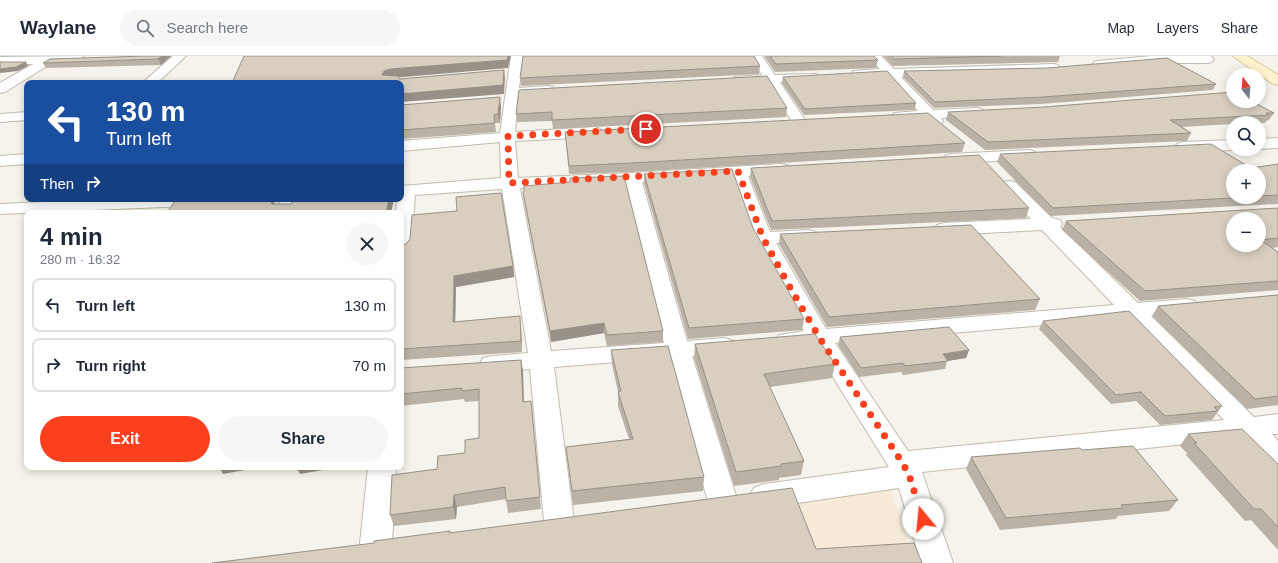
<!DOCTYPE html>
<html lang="en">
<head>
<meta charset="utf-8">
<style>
	body { margin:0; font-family:Helvetica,sans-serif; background:#f6f6f7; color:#1f2937; height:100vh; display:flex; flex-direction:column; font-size:15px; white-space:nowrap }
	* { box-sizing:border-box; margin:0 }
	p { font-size:13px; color:#747a83 }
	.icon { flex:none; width:22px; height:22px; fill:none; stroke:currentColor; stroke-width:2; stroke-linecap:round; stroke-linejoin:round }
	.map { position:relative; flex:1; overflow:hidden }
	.details { position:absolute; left:24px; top:154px; width:380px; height:260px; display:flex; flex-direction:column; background:#fff; border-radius:8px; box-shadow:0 2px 10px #0003 }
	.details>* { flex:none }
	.top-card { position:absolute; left:24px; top:24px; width:380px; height:122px; border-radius:8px; box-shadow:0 2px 10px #0003; background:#1a4fa0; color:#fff; overflow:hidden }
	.needle { width:26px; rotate:344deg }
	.fabs { position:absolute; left:1226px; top:12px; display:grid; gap:8px }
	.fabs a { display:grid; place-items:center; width:40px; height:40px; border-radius:50%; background:#fff; box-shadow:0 2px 10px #0003; font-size:20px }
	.pin { position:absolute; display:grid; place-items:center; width:34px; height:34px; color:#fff; margin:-17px; border:2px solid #fff; border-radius:50%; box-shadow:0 1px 4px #0007 }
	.me { position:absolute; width:44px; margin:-22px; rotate:343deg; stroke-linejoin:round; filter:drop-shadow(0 0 3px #0008) }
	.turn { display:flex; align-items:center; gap:14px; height:84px; padding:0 16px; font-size:18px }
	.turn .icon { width:52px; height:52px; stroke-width:2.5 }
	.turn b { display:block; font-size:28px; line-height:34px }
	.then { display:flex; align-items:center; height:38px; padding:0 16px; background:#0003; gap:8px; font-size:15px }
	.round { display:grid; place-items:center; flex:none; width:42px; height:42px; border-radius:21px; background:#f6f6f7 }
	.overview { display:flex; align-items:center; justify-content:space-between; height:68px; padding:0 16px }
	h1 { font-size:24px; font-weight:700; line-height:30px }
	.primary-button { display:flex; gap:8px; margin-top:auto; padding:8px 16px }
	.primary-button a { flex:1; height:46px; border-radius:24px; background:#fc3f1d; color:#fff; font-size:16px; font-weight:700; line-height:46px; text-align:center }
	.primary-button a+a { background:#f6f6f7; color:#1f2937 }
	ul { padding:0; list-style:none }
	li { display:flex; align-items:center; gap:12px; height:54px; margin:0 8px 6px; padding:0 8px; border:2px solid #e0e1e3; border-radius:8px }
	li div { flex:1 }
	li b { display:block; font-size:15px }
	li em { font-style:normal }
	header { display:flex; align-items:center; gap:24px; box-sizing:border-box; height:56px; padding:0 20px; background:#fff; border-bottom:1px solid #e0e1e3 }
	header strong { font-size:19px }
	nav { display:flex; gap:22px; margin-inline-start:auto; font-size:14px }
	.search { width:280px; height:36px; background:#f6f6f7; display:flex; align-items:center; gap:10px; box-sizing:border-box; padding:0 14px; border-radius:22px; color:#747a83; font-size:15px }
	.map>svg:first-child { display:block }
	.commercial { fill:#f7ead8 }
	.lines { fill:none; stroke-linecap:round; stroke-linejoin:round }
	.street-casing { stroke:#c2bbae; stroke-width:2 }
	.secondary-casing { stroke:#d6c79b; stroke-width:2 }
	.street { fill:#fff; fill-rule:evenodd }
	.secondary { fill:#fff3cd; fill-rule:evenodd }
	.wall { fill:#bab2a6; fill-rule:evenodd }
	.shaded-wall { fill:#979187 }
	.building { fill:#d8cfc1; stroke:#979187; fill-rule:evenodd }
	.route { stroke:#fc3f1d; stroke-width:7; stroke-dasharray:0 12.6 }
</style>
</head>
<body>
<header>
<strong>Waylane</strong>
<div class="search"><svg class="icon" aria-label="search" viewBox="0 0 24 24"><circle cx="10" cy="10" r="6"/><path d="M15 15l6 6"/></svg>Search here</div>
<nav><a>Map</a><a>Layers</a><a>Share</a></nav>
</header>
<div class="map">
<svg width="1278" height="507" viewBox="0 0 1278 507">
	<rect width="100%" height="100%" fill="#f6f3ec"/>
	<polygon class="commercial" points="890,430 915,507 336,507"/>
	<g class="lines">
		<g class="street-casing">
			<g id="street">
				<polygon points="82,0 85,3 83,6 52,7 5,36 0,37 0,27 33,8 0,9 0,1"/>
				<polygon points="173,0 186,0 157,27 142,27"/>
				<path d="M511 0H523L519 32 548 30 553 31 555 34 553 37 548 38 518 40 515 76 595 71 600 73 603 76 600 79 595 81 515 85 518 122 632 117 781 108 787 109 789 113 787 117 748 120 770 176 809 174 816 176 819 180 816 184 776 187 826 273 1114 249 1042 174 944 179 937 177 935 173 937 169 944 167 1031 163 1000 130 1003 126 1009 125 1015 126 1052 162 1060 164 1062 168 1060 171 1138 247 1187 243 1195 245 1198 250 1195 255 1151 260 1254 361 1278 358V378H1272L1278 385V413L1268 410 1241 382 922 416 953 507H921L899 432 764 452 754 448 749 440 754 432 764 428 889 411 813 289 787 292 779 289 775 284 779 279 804 275 753 182 732 121 642 126 687 285 725 282 733 285 737 290 733 295 725 298 692 300 738 446 733 455 723 458 713 455 708 446 668 302 554 311 574 465 570 474 559 478 548 474 544 465 530 313 492 316 483 314 480 308 483 302 492 300 528 297 502 133 415 139 411 193 408 197 401 199V157H396L397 143H401V130L501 122 500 86 401 95V85L500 77ZM625 127 664 287 551 295 520 132ZM1126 262 1224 364 908 395 835 287Z"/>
				<polygon points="750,0 762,0 775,19 817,18 818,21 817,24 812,25 780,26 805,64 803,67 798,68 793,67 767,27 734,27 732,24 734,21 762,19"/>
				<path d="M868 0H881L894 13 1054 8 1058 9 1060 12 1058 15 1054 16 901 21 933 54 977 52 982 53 984 56 982 59 977 60 941 62 943 65 941 68C934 70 931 68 926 63L899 64 894 63 892 60 894 57 918 55 887 21H853L852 18 853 15 880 13Z"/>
				<polygon points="1152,0 1211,0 1214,3 1212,6 1208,7 1159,7 1098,13 1094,12 1092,9 1094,6 1098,5"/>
				<polygon points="27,56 27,64 0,66 0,58"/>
				<polygon points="1278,82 1278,92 1259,93 1259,83"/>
				<polygon points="1233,84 1233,93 1236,93 1233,94 1183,96 1177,94 1175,91 1177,88 1183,86"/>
				<polygon points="1029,94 1035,96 1037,99 1035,102 951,108 945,106 943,103 945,100 951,98"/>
				<polygon points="27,98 27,108 0,110 0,100"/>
				<polygon points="107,143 241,143 238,147 232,148 0,158 0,148"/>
				<polygon points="281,143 299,143 294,157 276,157"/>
				<polygon points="368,411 396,411 392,487 387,497 376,501 365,497 360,487"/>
			</g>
		</g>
		<g class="secondary-casing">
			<polygon id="secondary" points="1233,0 1247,0 1278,19 1278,29 1273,28"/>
		</g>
		<use href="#street" class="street"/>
		<use href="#secondary" class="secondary"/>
	</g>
	<g class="wall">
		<polygon points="171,0 161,9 46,12 43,7"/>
		<polygon points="764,0 874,0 878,4 876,12 775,16"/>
		<polygon points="883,0 1060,0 1058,6 893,10"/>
		<polygon points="760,10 759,18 521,30 520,22"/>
		<polygon points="904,15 1216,28 1213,34 1041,48 934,52 903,21"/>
		<polygon points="783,21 916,47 915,54 804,59 782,27"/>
		<polygon points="519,34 787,52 786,61 553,73 552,65 517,66 516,58"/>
		<polygon points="401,49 501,50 500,67 495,67 496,76 401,83"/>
		<polygon points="948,56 1274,57 1269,64 1266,65 1265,67 1233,67 1233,68 1182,71 1191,77 1187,85 985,94 946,64"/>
		<polygon points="565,76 965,87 962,96 632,116 569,118"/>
		<path d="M1000 98 1251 112 1278 108V148L1050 160 997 106ZM1259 115V141H1233Z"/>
		<polygon points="751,112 1029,152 1026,162 771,174 750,121"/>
		<polygon points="644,118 804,263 802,274 688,283 644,127"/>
		<polygon points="523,136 663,275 663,286 607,290 604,277 551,286 524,145"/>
		<polygon points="1278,152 1278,191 1271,192 1278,196 1278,234 1140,245 1062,174 1066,165"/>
		<polygon points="780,178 1040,243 1035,254 827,271 779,188"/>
		<polygon points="401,189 513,210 514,221 456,231 455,266 521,271 522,296 401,304"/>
		<polygon points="1278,239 1278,349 1247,353 1152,260 1158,250"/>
		<polygon points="1043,265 1222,350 1212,364 1160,369 1136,345 1111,348 1039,273"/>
		<polygon points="840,281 969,294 966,302 947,305 945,313 903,319 901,316 859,321 838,289"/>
		<polygon points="695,288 835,308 832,322 770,331 804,405 801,419 779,422 779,424 734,430 694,302"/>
		<polygon points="611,294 704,421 703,435 573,449 566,391 629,383 618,350 618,336 612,308"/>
		<polygon points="521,304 523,315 524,345 531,345 541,453 508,457 506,443 457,451 456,463 394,470 390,459 437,413 465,397 479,382 479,345 465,346 464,343 401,350 401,312"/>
		<polygon points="1188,378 1278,408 1278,494 1251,464 1245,465 1186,399 1187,397 1180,390"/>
		<polygon points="1082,394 1178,444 1169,455 1118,460 1116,463 1000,474 966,413 971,401"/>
	</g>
	<g class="shaded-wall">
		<polygon points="162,0 171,0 161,9 158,3"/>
		<polygon points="508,0 511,0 508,12 392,22 382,19 384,15 390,13"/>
		<polygon points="26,6 28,10 18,15 0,17 0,13"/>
		<polygon points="504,14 505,22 504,38 401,46 401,38"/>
		<polygon points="500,41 501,50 500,67 498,58"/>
		<polygon points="272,143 273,143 276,152 275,156 271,146"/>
		<polygon points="389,143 394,143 391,157 386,157"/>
		<polygon points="513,210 514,221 456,231 455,277 453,266 454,220"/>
		<polygon points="520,260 521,271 522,296 521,285"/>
		<polygon points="604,267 604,277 551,286 550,275"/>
		<polygon points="969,294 966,302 947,305 948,305 943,298"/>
		<polygon points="521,304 523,315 524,357 523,346"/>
		<polygon points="219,411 262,411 223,418"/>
		<polygon points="296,411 341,411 300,418"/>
		<polygon points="454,439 457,451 456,463 453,451"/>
	</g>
	<g class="building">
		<polygon points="146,0 162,0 158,3 43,7 50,3"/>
		<polygon points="244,0 508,0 507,4 390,13 384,15 382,19 398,20 399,23 504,14 503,29 401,38 401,27 232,27"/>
		<polygon points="523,0 754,0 760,10 520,22"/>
		<polygon points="770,0 874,0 878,4 776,8"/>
		<polygon points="892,0 1001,0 894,3"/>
		<polygon points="1167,2 1216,28 1043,41 935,46 904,15 1047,12"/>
		<polygon points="0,6 26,6 16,11 0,13"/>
		<polygon points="887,15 916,47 805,53 783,21"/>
		<polygon points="767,20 787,52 552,64 552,56 516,58 519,34"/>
		<polygon points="1233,36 1233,45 1251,45 1274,57 1266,57 1269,59 1170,64 1191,77 988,86 948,56 1044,51"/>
		<polygon points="500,41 498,58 494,59 495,67 401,74 401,49"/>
		<polygon points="928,57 965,87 632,107 569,110 565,76"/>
		<polygon points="1211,88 1251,112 1278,108 1278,139 1259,140 1259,115 1233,115 1233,141 1249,141 1053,152 1000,98"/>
		<polygon points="979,99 1029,152 772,165 751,112"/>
		<polygon points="732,113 753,172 804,263 689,272 644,118"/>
		<polygon points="624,120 663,275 607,279 604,267 550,275 523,136 524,135 524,130 570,126 570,122"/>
		<polygon points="501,137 513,210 454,220 453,266 520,260 521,285 401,293 401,189 406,188 410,183 412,159 457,155 456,141"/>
		<polygon points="176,143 272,143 271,146 272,148 291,148 293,143 389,143 386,157 167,157"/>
		<path d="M1278 152V182L1260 184 1278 196V225L1145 235 1066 165ZM1233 163H1259V189H1233Z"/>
		<polygon points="971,169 1040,243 829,261 780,178"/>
		<polygon points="1278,239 1278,340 1255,343 1158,250"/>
		<polygon points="1129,255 1222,350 1214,351 1218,355 1165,360 1141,336 1116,339 1043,265"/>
		<polygon points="949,271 969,294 943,298 948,305 905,310 903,307 861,312 840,281"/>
		<polygon points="815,278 835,308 764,318 804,405 781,408 781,410 736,416 695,288"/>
		<polygon points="668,290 704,421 572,435 566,391 633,383 618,336 621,335 611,294"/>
		<polygon points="521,304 523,346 531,345 540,441 506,445 505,431 454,439 453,451 390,459 392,419 437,413 438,400 465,397 465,384 479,382 479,333 462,335 462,332 401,338 401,312"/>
		<polygon points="1242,373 1278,408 1278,471 1261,453 1254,453 1194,387 1197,387 1188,378"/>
		<polygon points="1133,390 1178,444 1121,449 1123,452 1006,462 971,401 1080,392 1082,394"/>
		<polygon points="792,432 816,493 914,487 922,507 212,507 374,487 374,485 450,475 449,477"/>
	</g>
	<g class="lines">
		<polyline class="route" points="646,73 508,80 509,127 738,115 763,182 792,235 819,281 902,406 909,419 923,463"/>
	</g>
</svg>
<div class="fabs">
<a><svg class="needle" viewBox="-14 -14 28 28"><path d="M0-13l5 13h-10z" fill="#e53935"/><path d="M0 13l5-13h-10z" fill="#747a83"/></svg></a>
<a><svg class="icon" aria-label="search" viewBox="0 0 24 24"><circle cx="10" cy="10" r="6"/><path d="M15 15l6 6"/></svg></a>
<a>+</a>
<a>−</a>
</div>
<div class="pin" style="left:646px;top:73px;background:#d93025"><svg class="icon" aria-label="arrive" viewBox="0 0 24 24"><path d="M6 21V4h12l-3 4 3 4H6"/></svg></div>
<svg class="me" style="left:923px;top:463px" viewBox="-20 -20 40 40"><circle r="19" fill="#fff"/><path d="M0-13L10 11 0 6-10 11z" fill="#fc3f1d"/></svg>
<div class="top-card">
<div class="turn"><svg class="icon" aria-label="left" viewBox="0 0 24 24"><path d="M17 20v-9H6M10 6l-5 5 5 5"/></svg><div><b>130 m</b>Turn left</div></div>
<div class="then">Then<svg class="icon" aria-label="right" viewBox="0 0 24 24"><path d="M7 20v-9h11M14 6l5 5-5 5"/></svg></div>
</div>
<section class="details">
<div class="overview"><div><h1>4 min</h1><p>280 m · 16:32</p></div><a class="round"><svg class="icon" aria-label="close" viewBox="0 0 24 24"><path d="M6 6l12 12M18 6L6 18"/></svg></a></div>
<ul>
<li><svg class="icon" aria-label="left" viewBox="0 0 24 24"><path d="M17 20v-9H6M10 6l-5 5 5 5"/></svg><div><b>Turn left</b></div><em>130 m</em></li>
<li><svg class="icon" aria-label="right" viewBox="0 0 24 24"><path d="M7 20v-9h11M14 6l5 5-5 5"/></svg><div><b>Turn right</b></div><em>70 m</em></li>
</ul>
<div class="primary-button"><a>Exit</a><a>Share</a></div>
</section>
</div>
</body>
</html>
